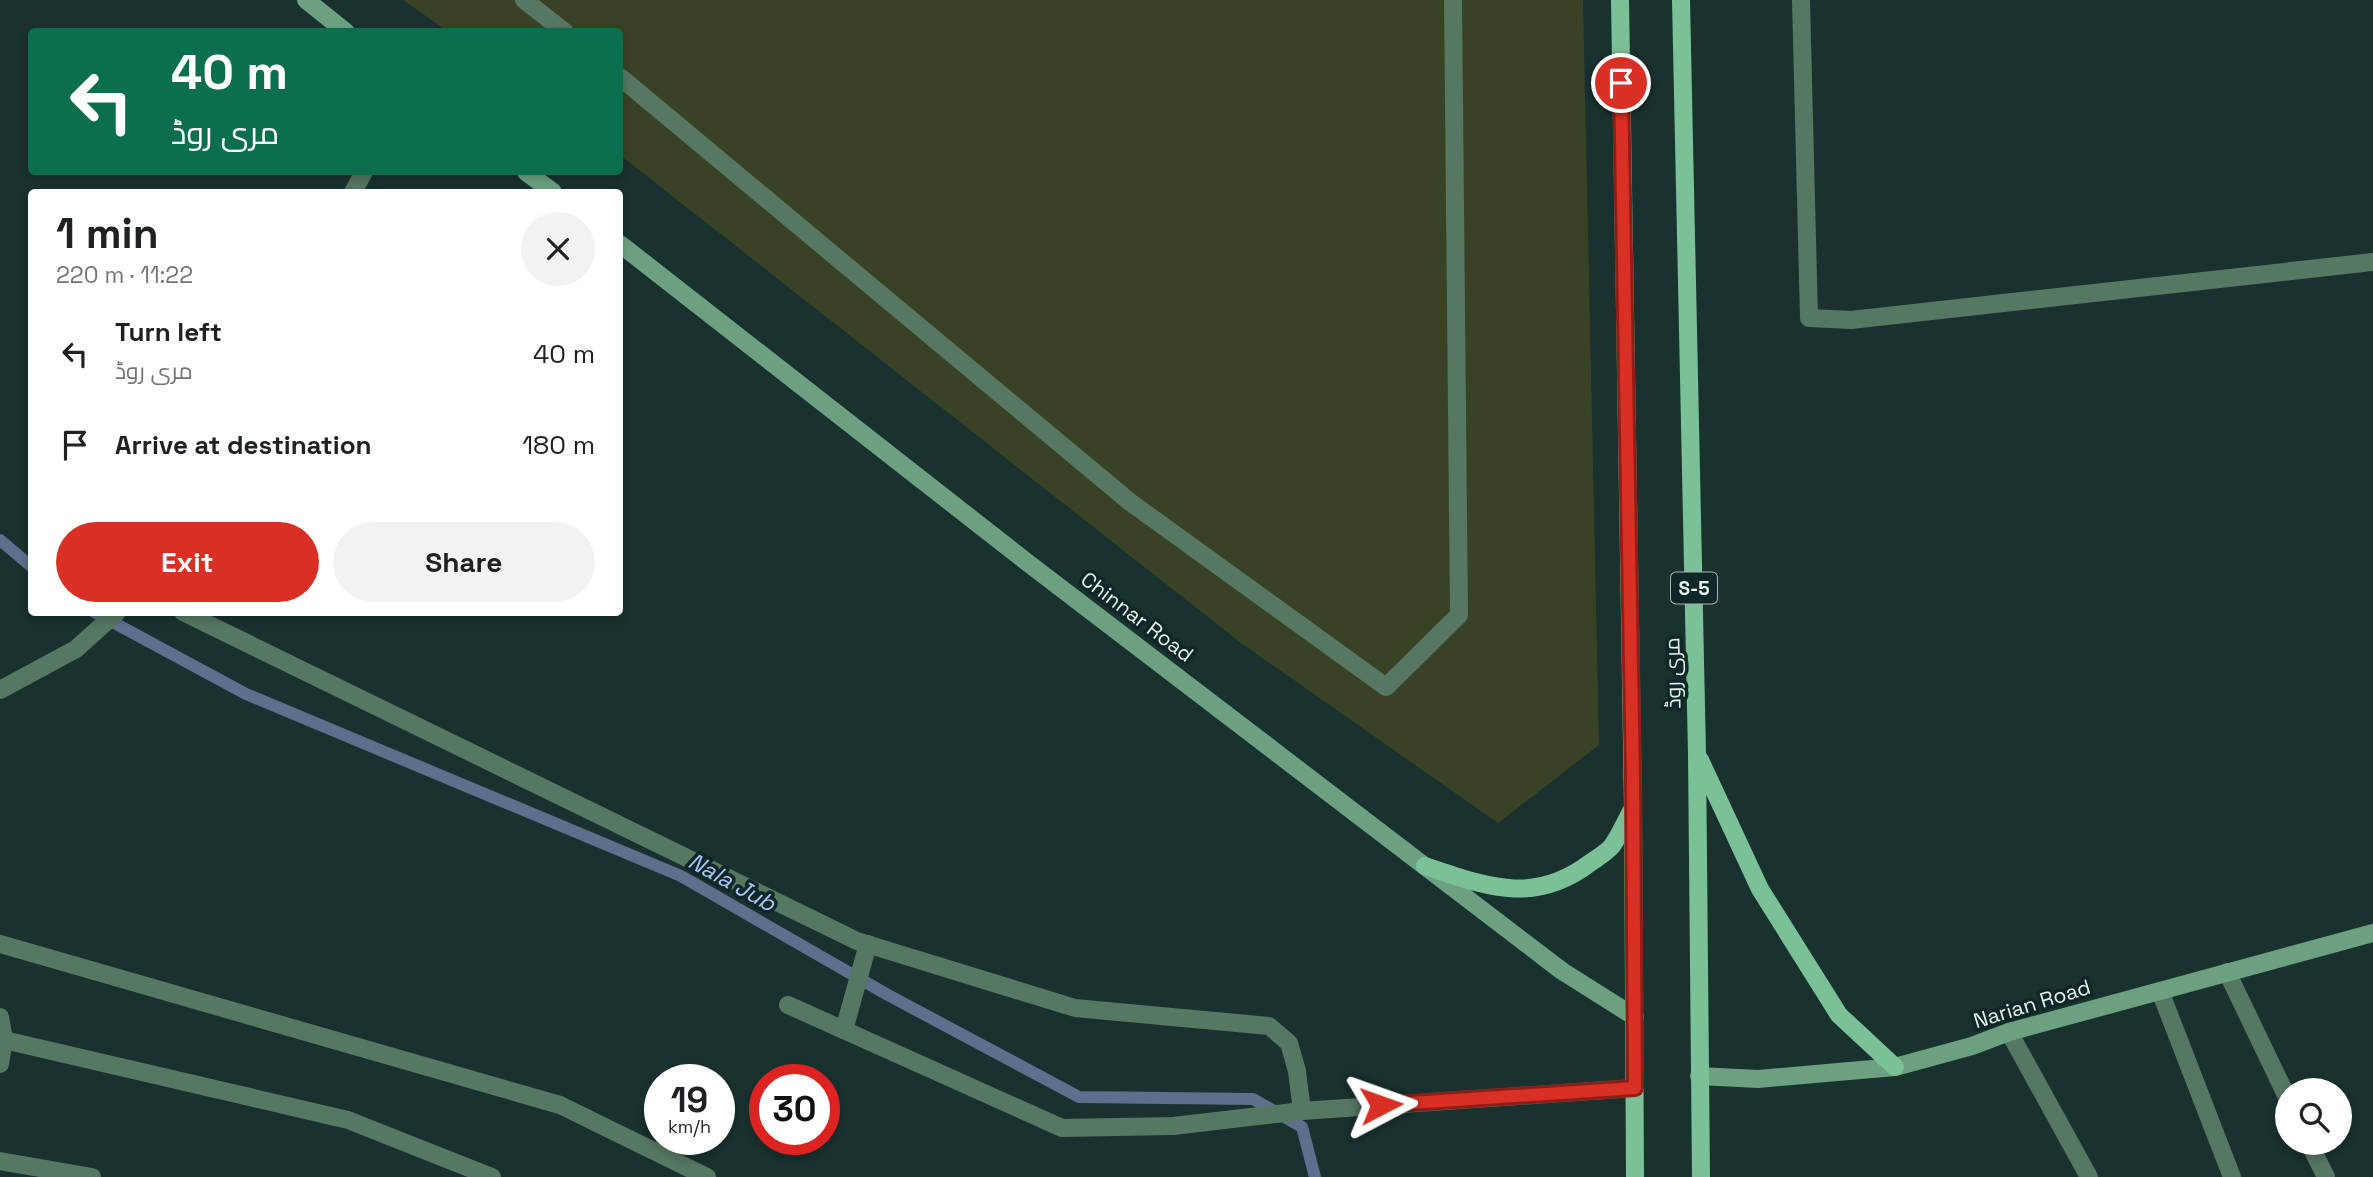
<!DOCTYPE html>
<html lang="en">
<head>
<meta charset="utf-8">
<style>
	body { margin:0; font-family:"Space Grotesk",Cairo,sans-serif; background:#f2f2f2; color:#202124; height:100vh; display:flex; flex-direction:column; font-size:26px; white-space:nowrap }
	* { box-sizing:border-box; margin:0 }
	p { font-size:23px; color:#757577 }
	.icon { flex:none; width:38px; height:38px; fill:none; stroke:currentColor; stroke-width:2; stroke-linecap:round; stroke-linejoin:round }
	.map { position:relative; flex:1; overflow:hidden }
	.panel { position:absolute; left:28px; top:189px; width:595px; height:427px; display:flex; flex-direction:column; background:#fff; border-radius:7px; box-shadow:0 4px 10px #0003 }
	.panel>* { flex:none }
	.top-card { position:absolute; left:28px; top:28px; width:595px; height:147px; border-radius:7px; box-shadow:0 4px 10px #0003; background:#0b6e4f; color:#fff; overflow:hidden }
	.controls { position:absolute; left:2275px; top:1078px; display:grid; gap:14px }
	.controls a { display:grid; place-items:center; width:77px; height:77px; border-radius:50%; background:#fff; box-shadow:0 4px 10px #0003; font-size:35px }
	.speed { position:absolute; left:644px; top:1064px; display:flex; gap:14px; font-size:35px; font-weight:700; text-align:center }
	.speed>* { display:grid; place-content:center; width:91px; height:91px; border-radius:50%; background:#fff; box-shadow:0 4px 10px #0003; line-height:1 }
	.speed small { font-size:18px; font-weight:400 }
	.speed .limit { border:10px solid #d22; background:#fff; color:#111 }
	.pin { position:absolute; display:grid; place-items:center; width:60px; height:60px; color:#fff; margin:-30px; border:4px solid #fff; border-radius:50%; box-shadow:0 2px 7px #0007 }
	.me { position:absolute; width:77px; margin:-38px; rotate:86deg; stroke-linejoin:round; filter:drop-shadow(0 0 5px #0008) }
	.turn { display:flex; align-items:center; gap:24px; height:147px; padding:0 28px; font-size:32px }
	.turn .icon { width:91px; height:91px; stroke-width:2.5 }
	.turn b { display:block; font-size:49px; line-height:60px }
	.round { display:grid; place-items:center; flex:none; width:74px; height:74px; border-radius:37px; background:#f2f2f2 }
	.summary { display:flex; align-items:center; justify-content:space-between; height:119px; padding:0 28px }
	h1 { font-size:42px; font-weight:700; line-height:52px }
	.cta { display:flex; gap:14px; margin-top:auto; padding:14px 28px }
	.cta a { flex:1; height:80px; border-radius:42px; background:#d93025; color:#fff; font-size:28px; font-weight:700; line-height:80px; text-align:center }
	.cta a+a { background:#f2f2f2; color:#202124 }
	ul { padding:0; list-style:none }
	li { display:flex; align-items:center; gap:21px; height:91px; padding:0 28px }
	li div { flex:1 }
	li b { display:block; font-size:26px }
	li em { font-style:normal }
	.map>svg:first-child { display:block }
	.green { fill:#394225 }
	.lines { fill:none; stroke-linecap:round; stroke-linejoin:round }
	.stream { stroke:#5c6f8c; stroke-width:12 }
	.service { stroke:#567762; stroke-width:18 }
	.minor { stroke:#567762; stroke-width:18 }
	.secondary { stroke:#6ba180; stroke-width:18 }
	.primary { stroke:#7bc197; stroke-width:18 }
	.route-casing { stroke:#8d1f18; stroke-width:18 }
	.route { stroke:#d93025; stroke-width:12 }
	.labels { text-anchor:middle; stroke-width:7; stroke-linejoin:round; paint-order:stroke }
	.shield { fill:#0f2726; stroke:#a5b6b5; stroke-width:2 }
	.shield-label { font-size:19px; font-weight:bold; fill:#e5f3f2 }
	.street-label { font-size:21px; fill:#e5f3f2; stroke:#0f2726 }
	.water-label { font-size:23px; font-style:italic; fill:#a6c7fa; stroke:#0f2726 }
</style>
</head>
<body>
<div class="map">
<svg width="2373" height="1177" viewBox="0 0 2373 1177">
	<rect width="100%" height="100%" fill="#19312f"/>
	<polygon class="green" points="403,0 1583,0 1599,745 1498,823 1241,643 620,155 620,32 447,31"/>
	<g class="lines">
		<g class="stream">
			<polyline points="0,540 32,567"/>
			<polyline points="94,612 246,694 681,876 888,995 1079,1097 1253,1099 1302,1127 1315,1177"/>
		</g>
		<g class="service">
			<polyline points="524,0 565,32"/>
			<polyline points="1801,0 1809,318 1851,320 2373,262"/>
			<polyline points="620,77 1130,502 1386,687 1459,615 1453,0"/>
		</g>
		<g class="minor">
			<polyline points="353,192 364,172"/>
			<polyline points="183,612 857,941 1075,1008 1269,1026 1289,1043 1297,1071 1302,1111"/>
			<polyline points="0,690 76,649 117,612"/>
			<polyline points="0,944 560,1105 707,1177"/>
			<polyline points="2227,972 2287,1097"/>
			<polyline points="2160,991 2232,1177"/>
			<polyline points="788,1005 1062,1128 1173,1126 1302,1111 1635,1088"/>
			<polyline points="0,1017 4,1039 0,1064"/>
			<polyline points="844,1030 868,944"/>
			<polyline points="2009,1032 2089,1177"/>
			<polyline points="0,1039 348,1120 492,1177"/>
			<polyline points="2309,1143 2326,1177"/>
			<polyline points="0,1161 92,1177"/>
		</g>
		<g class="secondary">
			<polyline points="306,0 346,32"/>
			<polyline points="526,172 553,192"/>
			<polyline points="620,244 1028,563 1562,971 1635,1017"/>
			<polyline points="1699,1076 1758,1079 1895,1067 1972,1046 2009,1032 2373,933"/>
		</g>
		<g class="primary">
			<polyline points="1620,0 1633,807 1635,1177"/>
			<polyline points="1681,0 1697,754 1701,1177"/>
			<polyline points="1700,760 1760,889 1839,1015 1895,1067"/>
			<path d="M1425 866C1486 886 1533 906 1590 863 1597 858 1606 853 1612 846 1620 835 1626 820 1633 808"/>
		</g>
	</g>
	<g class="lines">
		<g class="route-casing">
			<polyline id="route" points="1381,1105 1635,1088 1633,779 1621,83"/>
		</g>
		<use href="#route" class="route"/>
	</g>
	<g class="labels">
		<rect class="shield" x="1671" y="572.5" width="46" height="31" rx="5"/>
		<g class="shield-label">
			<text x="1694" y="595">S-5</text>
		</g>
		<g class="street-label">
			<text transform="translate(1137 617) rotate(37)" y="7">Chinnar Road</text>
			<text transform="translate(1673 673) rotate(-91)" y="7">مری روڈ</text>
			<text transform="translate(2032 1004) rotate(-17)" y="7">Narian Road</text>
		</g>
		<g class="water-label">
			<text transform="translate(732 882) rotate(29)" y="8">Nala Jub</text>
		</g>
	</g>
</svg>
<div class="controls">
<a><svg class="icon" aria-label="search" viewBox="0 0 24 24"><circle cx="10" cy="10" r="6"/><path d="M15 15l6 6"/></svg></a>
</div>
<div class="speed"><div>19<small>km/h</small></div><div class="limit">30</div></div>
<div class="pin" style="left:1621px;top:83px;background:#d93025"><svg class="icon" aria-label="arrive" viewBox="0 0 24 24"><path d="M6 21V4h12l-3 4 3 4H6"/></svg></div>
<svg class="me" style="left:1381px;top:1105px" viewBox="-20 -20 40 40"><path d="M0-17L14 15 0 8-14 15z" fill="#d93025" stroke="#fff" stroke-width="4"/></svg>
<div class="top-card">
<div class="turn"><svg class="icon" aria-label="left" viewBox="0 0 24 24"><path d="M17 20v-9H6M10 6l-5 5 5 5"/></svg><div><b>40 m</b>مری روڈ</div></div>
</div>
<section class="panel">
<div class="summary"><div><h1>1 min</h1><p>220 m · 11:22</p></div><a class="round"><svg class="icon" aria-label="close" viewBox="0 0 24 24"><path d="M6 6l12 12M18 6L6 18"/></svg></a></div>
<ul>
<li><svg class="icon" aria-label="left" viewBox="0 0 24 24"><path d="M17 20v-9H6M10 6l-5 5 5 5"/></svg><div><b>Turn left</b><p>مری روڈ</p></div><em>40 m</em></li>
<li><svg class="icon" aria-label="arrive" viewBox="0 0 24 24"><path d="M6 21V4h12l-3 4 3 4H6"/></svg><div><b>Arrive at destination</b></div><em>180 m</em></li>
</ul>
<div class="cta"><a>Exit</a><a>Share</a></div>
</section>
</div>
</body>
</html>
